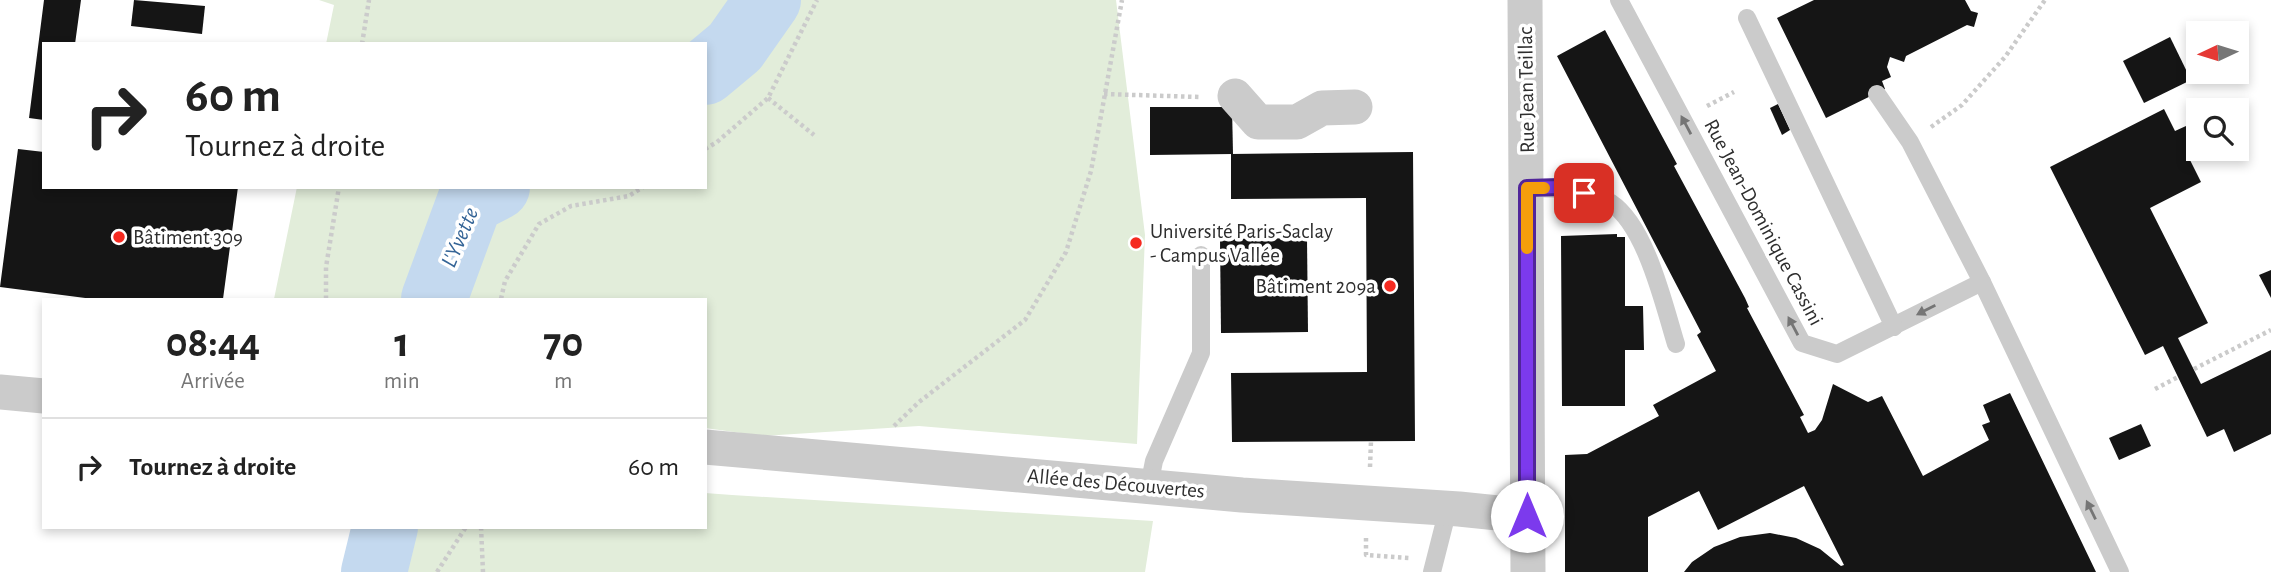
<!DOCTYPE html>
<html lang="fr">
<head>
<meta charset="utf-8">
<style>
	body { margin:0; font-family:"Alegreya Sans",sans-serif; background:#f2f2f2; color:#222; height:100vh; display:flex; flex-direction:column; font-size:26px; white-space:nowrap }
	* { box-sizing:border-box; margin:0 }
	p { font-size:23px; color:#767676 }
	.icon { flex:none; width:38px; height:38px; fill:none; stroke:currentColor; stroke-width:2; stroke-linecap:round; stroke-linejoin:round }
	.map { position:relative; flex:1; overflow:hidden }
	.details { position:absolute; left:42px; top:298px; width:665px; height:231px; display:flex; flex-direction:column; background:#fff; border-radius:0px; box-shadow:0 4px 10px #0003 }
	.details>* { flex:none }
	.guide { position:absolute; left:42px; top:42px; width:665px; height:147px; border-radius:0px; box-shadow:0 4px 10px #0003; background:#fff; color:#222; overflow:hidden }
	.needle { width:46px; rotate:266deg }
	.buttons { position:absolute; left:2186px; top:21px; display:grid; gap:14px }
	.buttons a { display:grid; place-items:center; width:63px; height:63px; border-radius:0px; background:#fff; box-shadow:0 4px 10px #0003; font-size:35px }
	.pin { position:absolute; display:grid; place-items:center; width:60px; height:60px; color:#fff; margin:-30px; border-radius:14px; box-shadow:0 4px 10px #0006 }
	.me { position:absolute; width:77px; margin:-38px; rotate:0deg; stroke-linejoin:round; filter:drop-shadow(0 0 5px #0008) }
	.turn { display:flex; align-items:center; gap:24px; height:147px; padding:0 28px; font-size:32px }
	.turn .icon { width:91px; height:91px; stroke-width:2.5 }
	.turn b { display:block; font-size:49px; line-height:60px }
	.eta { display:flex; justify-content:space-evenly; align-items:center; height:119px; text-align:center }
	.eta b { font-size:42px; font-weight:700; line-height:49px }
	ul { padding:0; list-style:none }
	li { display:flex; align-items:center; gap:21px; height:98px; padding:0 28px; border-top:2px solid #e0e0e0 }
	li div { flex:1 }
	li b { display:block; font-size:26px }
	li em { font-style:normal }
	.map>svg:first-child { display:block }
	.green { fill:#e2edda }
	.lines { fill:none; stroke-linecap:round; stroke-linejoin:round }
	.river { stroke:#c4d9ef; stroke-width:66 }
	.building { fill:#151515 }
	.path { stroke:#cbcbcb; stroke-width:4.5; stroke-dasharray:3.5 3.5; stroke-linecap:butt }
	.lane { stroke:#cbcbcb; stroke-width:18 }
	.street { stroke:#cbcbcb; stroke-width:35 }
	.oneway { fill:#757575 }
	.route-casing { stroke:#51269a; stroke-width:18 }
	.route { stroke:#7c3aed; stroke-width:12 }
	.slow { stroke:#f59e0b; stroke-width:12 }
	.poi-dot { fill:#f52a20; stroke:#fff; stroke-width:2.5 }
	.labels { text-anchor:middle; stroke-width:7; stroke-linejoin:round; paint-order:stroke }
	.street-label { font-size:21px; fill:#2e2e2e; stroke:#fff }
	.poi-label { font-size:21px; fill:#2e2e2e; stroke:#fff; text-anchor:start }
	.water-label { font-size:23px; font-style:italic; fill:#356597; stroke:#fff }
</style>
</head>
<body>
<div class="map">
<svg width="2271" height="572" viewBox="0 0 2271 572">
	<rect width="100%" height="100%" fill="#fff"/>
	<g class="green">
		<polygon points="319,0 1116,0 1145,235 1137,444 919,426 763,436 705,428 705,299 274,299 297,187 705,187 705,44 326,44 334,5"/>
		<polygon points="705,493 732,495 1153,521 1145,572 349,572 356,527 705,527"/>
	</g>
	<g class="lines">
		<g class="river">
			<polyline points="705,72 735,47 768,0"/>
			<polyline points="434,299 470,201 497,187"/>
			<polyline points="374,572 385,527"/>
		</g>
	</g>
	<g class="building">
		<polygon points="44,0 81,0 75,44 44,44 44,120 29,118"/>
		<polygon points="134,0 205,6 202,34 131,26"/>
		<polygon points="1814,0 1965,0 1971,11 1978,13 1974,27 1967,25 1906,56 1904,62 1890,57 1887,67 1891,77 1882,81 1885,89 1826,118 1777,18"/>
		<polygon points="1605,30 1677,164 1674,166 1745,298 1749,307 1747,308 1804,415 1800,417 1808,433 1815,430 1822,420 1833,384 1868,402 1882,396 1923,476 1989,440 1982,425 1990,422 1983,405 2010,393 2096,572 1684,572 1692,562 1714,547 1740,537 1770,533 1796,538 1820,549 1841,566 1844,565 1804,486 1718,530 1699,491 1648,517 1648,572 1565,572 1565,455 1587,454 1659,416 1653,405 1716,371 1697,335 1701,332 1557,56"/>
		<polygon points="2170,37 2191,80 2144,103 2123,61"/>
		<polygon points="1778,104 1790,130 1782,135 1770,108"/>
		<polygon points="1150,107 1232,107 1233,154 1150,155"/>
		<polygon points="2164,109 2175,131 2186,126 2196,146 2186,152 2201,182 2150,208 2208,323 2178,338 2201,384 2271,350 2271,434 2234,452 2224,429 2207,437 2163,346 2145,355 2050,167"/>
		<polygon points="18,149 44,152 44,187 238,187 223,299 93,299 0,287"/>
		<polygon points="1413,152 1415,441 1232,442 1231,373 1367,372 1366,198 1231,199 1231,154"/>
		<polygon points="1617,234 1617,237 1625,237 1625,306 1643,306 1644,350 1625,350 1625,406 1562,406 1561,236"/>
		<polygon points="1307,238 1308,332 1221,333 1220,239"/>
		<polygon points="2271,270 2271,298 2259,275"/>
		<polygon points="2141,424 2151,446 2119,460 2109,438"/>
	</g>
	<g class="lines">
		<g class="path">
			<polyline points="362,44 369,0"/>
			<polyline points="1104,94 1199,97"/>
			<polyline points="768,98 814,135"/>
			<polyline points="1707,106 1734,92"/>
			<polyline points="1931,127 1962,105 2005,57 2045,0"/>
			<polyline points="705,149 717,142 768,98 817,0"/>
			<polyline points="326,299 326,267 339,187"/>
			<polyline points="501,299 505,281 539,224 571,206 629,196 643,187"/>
			<polyline points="2194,369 2271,330"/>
			<polyline points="2155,389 2178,377"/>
			<polyline points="894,426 919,402 1025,320 1066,252 1091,171 1122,0"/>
			<polyline points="1370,467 1371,441"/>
			<polyline points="481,527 483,572"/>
			<polyline points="1366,538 1366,555 1410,558"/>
			<polyline points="437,572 466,527"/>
		</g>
		<g class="lane">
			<polyline points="1619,0 1802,343 1837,354 1982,282"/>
			<polyline points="1747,18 1894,327"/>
			<polyline points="1877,94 1910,142 1982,282 2120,572"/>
			<path d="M1527 188C1555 188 1587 188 1611 203 1646 226 1664 305 1676 344"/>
			<polyline points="1149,486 1154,461 1201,353 1201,255"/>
			<polyline points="1432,572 1448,509"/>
		</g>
		<g class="street">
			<polyline points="1525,0 1528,572"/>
			<polyline points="1235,96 1258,122 1297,122 1322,108 1355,107"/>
			<polyline points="0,392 44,396"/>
			<polyline points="705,447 1242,495 1459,509 1527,516"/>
		</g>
	</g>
	<defs><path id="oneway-solid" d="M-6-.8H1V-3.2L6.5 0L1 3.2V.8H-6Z" transform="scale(1.75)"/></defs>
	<g class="oneway">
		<use href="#oneway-solid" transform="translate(1686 125) rotate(-118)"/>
		<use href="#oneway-solid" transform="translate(1926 310) rotate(153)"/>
		<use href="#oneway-solid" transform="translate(1793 326) rotate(-118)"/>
		<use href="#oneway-solid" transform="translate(2091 510) rotate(-116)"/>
	</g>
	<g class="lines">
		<g class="route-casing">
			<polyline id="route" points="1527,516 1527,188 1560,187 1584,193"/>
		</g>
		<use href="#route" class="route"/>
		<polyline class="slow" points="1527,248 1527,188 1544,188"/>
	</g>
	<g class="poi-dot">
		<circle cx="119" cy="237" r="7"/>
		<circle cx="1136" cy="243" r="7"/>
		<circle cx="1390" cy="286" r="7"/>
	</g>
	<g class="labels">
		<g class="street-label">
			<text transform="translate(1526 90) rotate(-91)" y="7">Rue Jean Teillac</text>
			<text transform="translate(1764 222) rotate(62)" y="7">Rue Jean-Dominique Cassini</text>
			<text transform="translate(1116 483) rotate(5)" y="7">Allée des Découvertes</text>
		</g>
		<g class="poi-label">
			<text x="1150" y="238">Université Paris-Saclay<tspan x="1150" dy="24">- Campus Vallée</tspan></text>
			<text x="133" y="244">Bâtiment 309</text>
			<text x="1376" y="293" text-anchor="end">Bâtiment 209a</text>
		</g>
		<g class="water-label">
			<text transform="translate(459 237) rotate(-67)" y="8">L'Yvette</text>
		</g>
	</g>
</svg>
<div class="buttons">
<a><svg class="needle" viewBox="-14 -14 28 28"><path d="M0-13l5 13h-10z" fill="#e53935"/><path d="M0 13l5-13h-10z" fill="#767676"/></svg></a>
<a><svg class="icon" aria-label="search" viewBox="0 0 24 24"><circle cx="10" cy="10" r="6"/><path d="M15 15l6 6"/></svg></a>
</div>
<div class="pin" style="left:1584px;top:193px;background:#d93025"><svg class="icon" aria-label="arrive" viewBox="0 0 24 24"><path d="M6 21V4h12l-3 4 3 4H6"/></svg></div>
<svg class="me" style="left:1527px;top:516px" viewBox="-20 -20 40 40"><circle r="19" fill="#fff"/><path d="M0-13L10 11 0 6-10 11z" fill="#7c3aed"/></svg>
<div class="guide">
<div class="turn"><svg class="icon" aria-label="right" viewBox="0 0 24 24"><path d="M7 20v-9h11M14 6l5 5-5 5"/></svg><div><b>60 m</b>Tournez à droite</div></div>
</div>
<section class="details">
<div class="eta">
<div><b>08:44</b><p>Arrivée</p></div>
<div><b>1</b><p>min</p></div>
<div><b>70</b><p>m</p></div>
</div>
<ul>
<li><svg class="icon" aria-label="right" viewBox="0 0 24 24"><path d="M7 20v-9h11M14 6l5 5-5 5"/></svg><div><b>Tournez à droite</b></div><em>60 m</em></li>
</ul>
</section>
</div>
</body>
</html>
